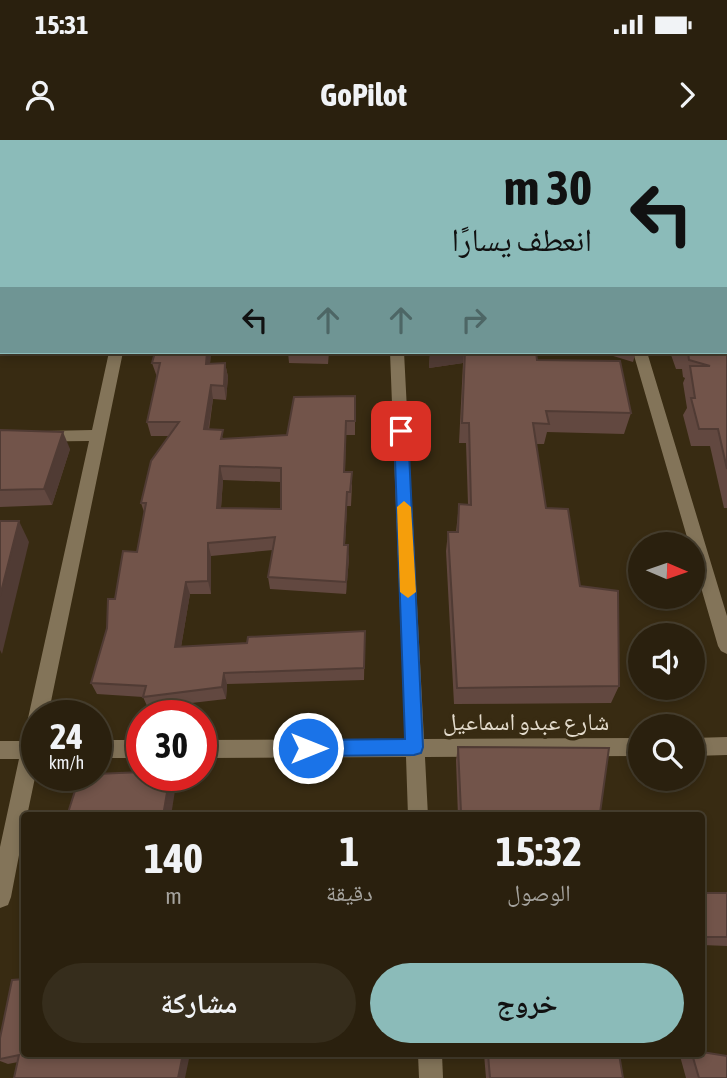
<!DOCTYPE html>
<html lang="ar">
<head>
<meta charset="utf-8">
<style>
	body { margin:0; font-family:"Asap Condensed","Noto Naskh Arabic",sans-serif; background:#362d1c; color:#f1f3f6; direction:rtl; height:100vh; display:flex; flex-direction:column; font-size:26px; white-space:nowrap }
	* { box-sizing:border-box; margin:0 }
	p { font-size:23px; color:#a5a39e }
	.icon { flex:none; width:38px; height:38px; fill:none; stroke:currentColor; stroke-width:2; stroke-linecap:round; stroke-linejoin:round }
	.map { position:relative; flex:1; overflow:hidden; direction:ltr }
	.details { position:absolute; left:21px; top:672px; width:684px; height:245px; display:flex; flex-direction:column; background:#2a200e; border-radius:7px; box-shadow:0 4px 10px #0003,0 0 0 2px #463e2e; direction:rtl }
	.details>* { flex:none }
	.hud { position:absolute; left:0px; top:0px; width:728px; height:214px; box-shadow:0 4px 10px #0003,0 0 0 2px #463e2e; direction:rtl; background:#8bbbb9; color:#111; overflow:hidden }
	.needle { width:46px; rotate:92deg }
	.tools { position:absolute; left:628px; top:392px; display:grid; gap:14px }
	.tools a { display:grid; place-items:center; width:77px; height:77px; border-radius:50%; background:#2a200e; box-shadow:0 4px 10px #0003,0 0 0 2px #463e2e; font-size:35px }
	.speed { position:absolute; left:21px; top:560px; display:flex; gap:14px; font-size:35px; font-weight:700; text-align:center }
	.speed>* { display:grid; place-content:center; width:91px; height:91px; border-radius:50%; background:#2a200e; box-shadow:0 4px 10px #0003,0 0 0 2px #463e2e; line-height:1 }
	.speed small { font-size:18px; font-weight:400 }
	.speed .limit { border:10px solid #d22; background:#fff; color:#111 }
	.pin { position:absolute; display:grid; place-items:center; width:60px; height:60px; color:#fff; margin:-30px; border-radius:14px; box-shadow:0 4px 10px #0006 }
	.me { position:absolute; width:77px; margin:-38px; rotate:90deg; stroke-linejoin:round; filter:drop-shadow(0 0 5px #0008) }
	.turn { display:flex; align-items:center; gap:24px; height:147px; padding:0 21px; font-size:32px }
	.turn .icon { width:91px; height:91px; stroke-width:2.5 }
	.turn b { display:block; font-size:49px; line-height:60px }
	.lanes { display:flex; align-items:center; height:66px; padding:0 21px; background:#0003; justify-content:center; gap:35px; direction:ltr }
	.lanes .off { opacity:.35 }
	.eta { display:flex; justify-content:space-evenly; align-items:center; height:119px; text-align:center }
	.eta b { font-size:42px; font-weight:700; line-height:49px }
	.primary-button { display:flex; gap:14px; margin-top:auto; padding:14px 21px }
	.primary-button a { flex:1; height:80px; border-radius:42px; background:#8bbbb9; color:#111; font-size:28px; font-weight:700; line-height:80px; text-align:center }
	.primary-button a+a { background:#362d1c; color:#f1f3f6 }
	.status { display:flex; justify-content:space-between; align-items:center; height:49px; padding:0 35px; background:#2a200e; direction:ltr }
	.status svg { height:19px; fill:currentColor }
	header { display:flex; justify-content:space-between; align-items:center; height:91px; padding:0 21px; background:#2a200e; font-size:32px; font-weight:700 }
	.map>svg:first-child { display:block }
	.lines { fill:none; stroke-linecap:round; stroke-linejoin:round }
	.minor { fill:#837459; fill-rule:evenodd }
	.wall { fill:#624840; fill-rule:evenodd }
	.shaded-wall { fill:#503b34 }
	.building { fill:#72544a; stroke:#503b34; stroke-width:2; fill-rule:evenodd }
	.route { fill:#1a73e8; stroke:#114b97; stroke-width:2 }
	.slow { fill:#f59e0b }
	.labels { text-anchor:middle; stroke-width:7; stroke-linejoin:round; paint-order:stroke }
	.street-label { font-size:24px; fill:#e3dbcc; stroke:#382b12 }
</style>
</head>
<body>
<div class="status"><b>15:31</b><svg viewBox="0 0 49 12"><path d="M0 12V9h3v3zM5 12V6h3v6zM10 12V3h3v9zM15 12V0h3v12zM26 1h20v11H26zM47 4h2v5h-2z"/></svg></div>
<header><svg class="icon" aria-label="forward" viewBox="0 0 24 24"><path d="M9 5l7 7-7 7"/></svg>GoPilot<svg class="icon" aria-label="person" viewBox="0 0 24 24"><circle cx="12" cy="8" r="4"/><path d="M4 21q1-7 8-7t8 7"/></svg></header>
<div class="map">
<svg width="727" height="938" viewBox="0 0 727 938">
	<rect width="100%" height="100%" fill="#382b12"/>
	<g class="lines">
		<g class="minor">
			<polygon points="13,0 25,0 13,2"/>
			<rect x="161" y="0" width="12" height="2"/>
			<rect x="384" y="0" width="12" height="2"/>
			<rect x="577" y="0" width="12" height="2"/>
			<polygon points="0,41 2,41 0,52"/>
			<rect x="726" y="139" width="1" height="8"/>
			<polygon points="109,212 123,212 48,576 37,576 37,628 27,676 24,676 24,689 11,757 8,765 0,768 0,707 19,619 0,619 0,601 23,601 89,301 0,302 0,292 92,290"/>
			<polygon points="390,212 404,212 424,599 640,598 640,616 425,617 428,676 408,676 406,617 201,618 201,600 405,599"/>
			<polygon points="633,212 647,212 727,476 727,514 721,511 718,506 693,420 693,404 689,404"/>
			<polygon points="727,597 727,615 693,616 693,598"/>
			<rect x="96" y="600" width="46" height="18"/>
			<polygon points="418,914 442,914 443,938 419,938"/>
		</g>
	</g>
	<g class="wall">
		<polygon points="45,0 67,0 67,2"/>
		<polygon points="281,0 332,0 330,2 286,2"/>
		<polygon points="675,0 727,0 727,121 726,2 675,2"/>
		<rect x="0" y="52" width="2" height="51"/>
		<rect x="0" y="123" width="2" height="75"/>
		<polygon points="727,166 727,368 724,368 710,306 691,306 683,275 687,268 683,243 685,238 683,237 682,229 676,229 670,212 726,212"/>
		<path d="M155 212H211L210 223H225L228 237 226 260 213 259 209 290 225 299 287 295 355 270V295H346L345 332 352 345 351 366H347L345 405 349 418 346 454 270 449 268 437 273 410 211 416V454H190L181 507 247 503 365 491 364 540 227 544 226 559 148 568 143 557 97 554 91 543 115 459 137 412 144 372 141 363 169 296H151L147 282 157 237 152 223ZM223 340 281 342V369L221 368Z"/>
		<polygon points="288,212 329,212 328,224 289,223"/>
		<polygon points="430,212 536,212 537,220 631,273 624,294 547,292 544,304 536,304 546,368 580,446 619,546 611,563 454,564 446,411 448,392 456,392 459,364 468,364 466,303 459,303 463,223 429,228"/>
		<polygon points="600,212 636,212 633,222"/>
		<polygon points="0,290 70,309 52,365 0,367"/>
		<polygon points="458,607 600,673 598,676 458,676 456,620"/>
		<polygon points="702,753 727,753 727,806 702,805"/>
		<polygon points="0,898 190,914 18,922 8,924 0,921"/>
		<polygon points="484,914 619,914 623,938 486,938"/>
		<polygon points="685,914 702,914 727,938 686,938 680,916"/>
	</g>
	<g class="shaded-wall">
		<polygon points="0,0 6,0 7,2 2,2 2,18 0,23"/>
		<polygon points="320,0 332,0 330,2 320,2"/>
		<polygon points="207,212 211,212 209,238 206,224"/>
		<polygon points="430,212 464,212 463,223 429,228"/>
		<polygon points="225,223 228,237 226,260 224,246"/>
		<polygon points="211,245 213,259 206,303 204,289"/>
		<polygon points="63,292 70,309 52,365 44,349"/>
		<polygon points="220,326 223,340 220,381 217,368"/>
		<polygon points="347,352 347,366 344,418 344,405"/>
		<polygon points="19,381 29,402 2,514 0,510 0,456"/>
		<polygon points="208,403 211,416 211,454 208,441"/>
		<polygon points="348,405 349,418 346,454 346,442"/>
		<polygon points="186,442 190,454 179,519 175,507"/>
		<polygon points="224,533 227,544 226,559 222,547"/>
		<polygon points="170,635 172,635 176,644 171,676 163,676"/>
		<polygon points="183,914 190,914 185,938 178,938"/>
	</g>
	<g class="building">
		<rect x="77" y="0" width="54" height="2"/>
		<polygon points="683,0 727,0 727,105 726,2 684,2"/>
		<rect x="0" y="52" width="2" height="34"/>
		<rect x="0" y="123" width="2" height="53"/>
		<polygon points="726,166 727,166 727,329 718,289 699,289 691,258 695,258 690,226 710,226 689,220 688,212 726,212"/>
		<path d="M155 212H207L206 224 225 223 224 246 211 245 204 289 223 290 221 299 287 295 294 257 355 256V281H346L344 332H352L350 352H347L344 405H348L346 442 268 437 275 397 208 403V441L186 442 175 507 247 503 248 497 365 491 364 528 224 533 222 547 143 557 146 546 91 543 107 488 108 459H115L123 411 137 412 146 363H141L151 321 179 282H147L160 223H152ZM220 326 281 328V369L217 368Z"/>
		<polygon points="465,212 536,212 537,220 620,221 631,273 546,271 549,284 533,283 546,368 568,369 580,446 618,451 619,546 457,548 448,392 458,392 459,364 471,365 469,283 462,283"/>
		<polygon points="0,290 63,292 44,349 0,350"/>
		<polygon points="0,381 19,381 0,456"/>
		<polygon points="458,607 609,608 600,673 461,672"/>
		<polygon points="142,632 142,635 170,635 163,676 67,676 80,635 96,635 96,634"/>
		<rect x="702" y="753" width="25" height="44"/>
		<polygon points="24,839 24,914 183,914 178,938 14,938 19,915 0,919 0,898 12,840"/>
		<polygon points="702,912 727,916 727,938 699,938 692,914 702,914"/>
		<polygon points="488,914 619,914 623,938 490,938"/>
	</g>
	<polygon class="route" points="401,286 408,291 423,607 421,613 414,615 308,616 302,614 299,608 302,602 308,600 405,599 394,291"/>
	<polygon class="slow" points="404,361 411,367 416,452 408,458 400,452 397,367"/>
	<g class="labels">
		<g class="street-label">
			<text x="526" y="590">شارع عبدو اسماعيل</text>
		</g>
	</g>
</svg>
<div class="tools">
<a><svg class="needle" viewBox="-14 -14 28 28"><path d="M0-13l5 13h-10z" fill="#e53935"/><path d="M0 13l5-13h-10z" fill="#a5a39e"/></svg></a>
<a><svg class="icon" aria-label="sound" viewBox="0 0 24 24"><path d="M4 9h4l5-4v14l-5-4H4zM17 9q2 3 0 6"/></svg></a>
<a><svg class="icon" aria-label="search" viewBox="0 0 24 24"><circle cx="10" cy="10" r="6"/><path d="M15 15l6 6"/></svg></a>
</div>
<div class="speed"><div>24<small>km/h</small></div><div class="limit">30</div></div>
<div class="pin" style="left:401px;top:291px;background:#d93025"><svg class="icon" aria-label="arrive" viewBox="0 0 24 24"><path d="M6 21V4h12l-3 4 3 4H6"/></svg></div>
<svg class="me" style="left:308px;top:608px" viewBox="-20 -20 40 40"><circle r="17" fill="#1a73e8" stroke="#fff" stroke-width="3"/><path d="M0-11L8 9 0 5-8 9z" fill="#fff"/></svg>
<div class="hud">
<div class="turn"><svg class="icon" aria-label="left" viewBox="0 0 24 24"><path d="M17 20v-9H6M10 6l-5 5 5 5"/></svg><div><b>30 m</b>انعطف يسارًا</div></div>
<div class="lanes"><svg class="icon" aria-label="left" viewBox="0 0 24 24"><path d="M17 20v-9H6M10 6l-5 5 5 5"/></svg><svg class="icon off" aria-label="ahead" viewBox="0 0 24 24"><path d="M12 20V5M6 11l6-6 6 6"/></svg><svg class="icon off" aria-label="ahead" viewBox="0 0 24 24"><path d="M12 20V5M6 11l6-6 6 6"/></svg><svg class="icon off" aria-label="right" viewBox="0 0 24 24"><path d="M7 20v-9h11M14 6l5 5-5 5"/></svg></div>
</div>
<section class="details">
<div class="eta">
<div><b>15:32</b><p>الوصول</p></div>
<div><b>1</b><p>دقيقة</p></div>
<div><b>140</b><p>m</p></div>
</div>
<div class="primary-button"><a>خروج</a><a>مشاركة</a></div>
</section>
</div>
</body>
</html>
